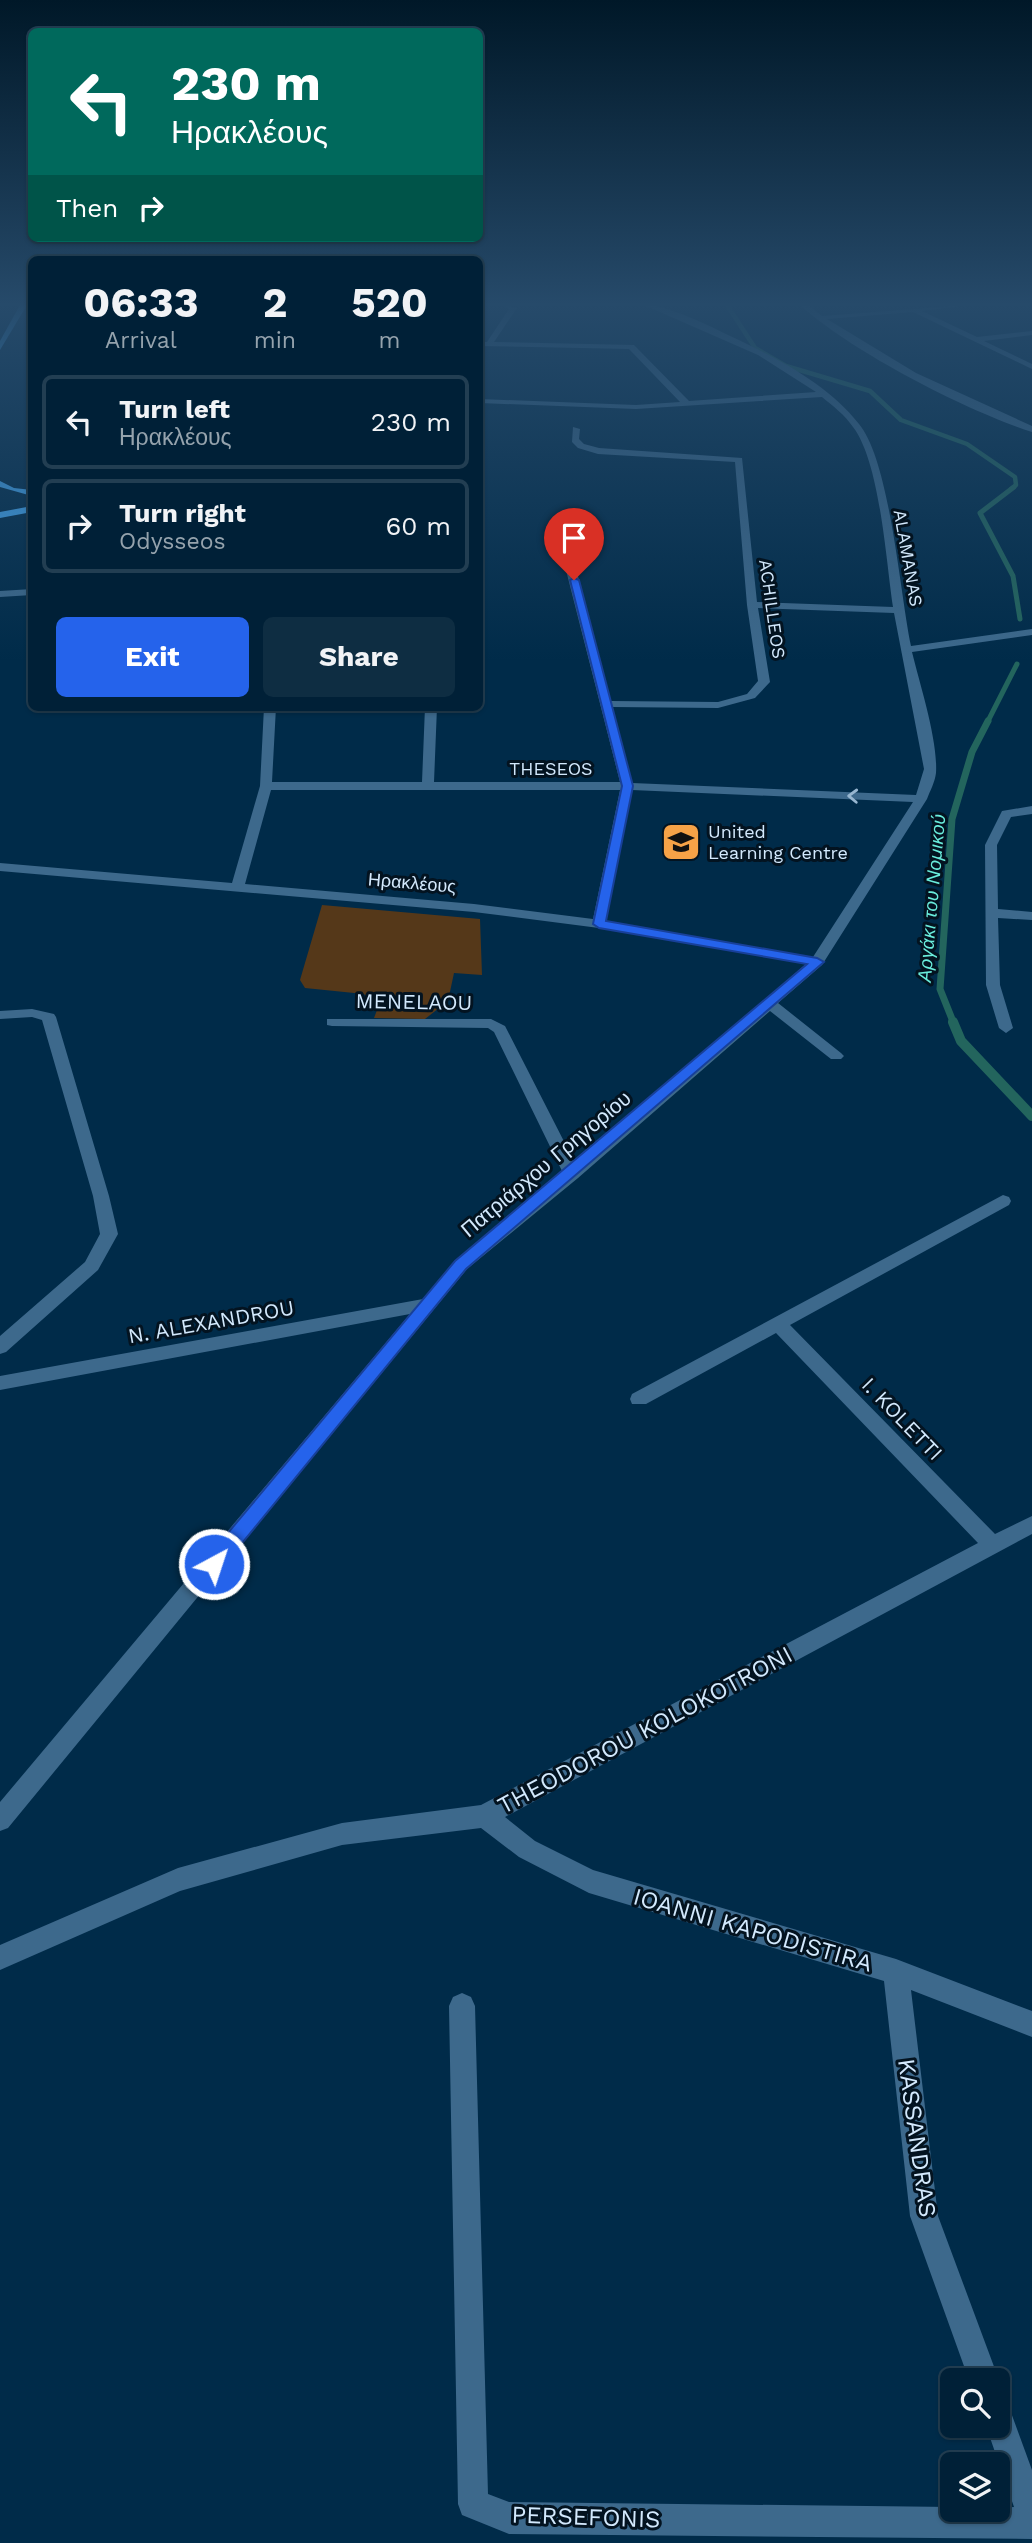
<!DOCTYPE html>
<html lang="en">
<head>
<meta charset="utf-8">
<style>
	body { margin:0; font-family:"Work Sans",sans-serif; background:#0e2d42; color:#f1f3f6; height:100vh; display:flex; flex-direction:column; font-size:26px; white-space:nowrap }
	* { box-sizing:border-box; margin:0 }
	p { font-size:23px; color:#95a3ad }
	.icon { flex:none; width:38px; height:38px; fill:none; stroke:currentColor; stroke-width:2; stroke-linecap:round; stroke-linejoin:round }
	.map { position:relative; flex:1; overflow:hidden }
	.drawer { position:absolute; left:28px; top:256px; width:455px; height:455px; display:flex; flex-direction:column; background:#002037; border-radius:10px; box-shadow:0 2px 5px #0004,0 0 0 2px #223e52 }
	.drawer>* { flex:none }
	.banner { position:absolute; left:28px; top:28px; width:455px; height:214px; border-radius:10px; box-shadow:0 2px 5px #0004,0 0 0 2px #223e52; background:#00695c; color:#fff; overflow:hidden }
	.fabs { position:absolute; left:940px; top:2368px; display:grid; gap:14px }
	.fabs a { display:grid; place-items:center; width:70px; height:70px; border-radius:10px; background:#002037; box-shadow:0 2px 5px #0004,0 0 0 2px #223e52; font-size:35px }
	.pin { position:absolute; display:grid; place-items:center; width:60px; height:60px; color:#fff; margin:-72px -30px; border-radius:50% 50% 50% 0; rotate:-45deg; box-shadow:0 0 7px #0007 }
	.pin .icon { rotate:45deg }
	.me { position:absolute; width:77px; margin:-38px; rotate:40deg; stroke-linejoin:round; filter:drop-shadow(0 0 5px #0008) }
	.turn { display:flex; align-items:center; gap:24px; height:147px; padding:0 28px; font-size:32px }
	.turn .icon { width:91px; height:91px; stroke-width:2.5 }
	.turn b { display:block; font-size:49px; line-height:60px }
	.then { display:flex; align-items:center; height:66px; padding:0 28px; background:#0003; gap:14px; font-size:26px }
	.eta { display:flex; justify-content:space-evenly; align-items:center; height:119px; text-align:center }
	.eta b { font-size:42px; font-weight:700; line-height:49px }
	.cta { display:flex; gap:14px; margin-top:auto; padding:14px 28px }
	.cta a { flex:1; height:80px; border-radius:10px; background:#2563eb; color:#fff; font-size:28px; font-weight:700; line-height:80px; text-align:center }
	.cta a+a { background:#0e2d42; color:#f1f3f6 }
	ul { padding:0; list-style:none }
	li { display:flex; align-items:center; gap:21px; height:94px; margin:0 14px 10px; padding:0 14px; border:4px solid #223e52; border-radius:10px }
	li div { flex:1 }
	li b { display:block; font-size:26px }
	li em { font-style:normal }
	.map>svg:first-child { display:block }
	.green { fill:#553819 }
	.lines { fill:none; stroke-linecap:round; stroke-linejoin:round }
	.stream-far3 { stroke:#23655d; stroke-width:4.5 }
	.stream-far2 { stroke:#23655d; stroke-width:5 }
	.stream-far1 { stroke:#23655d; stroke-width:7 }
	.stream { stroke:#23655d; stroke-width:10 }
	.minor { fill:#3d698c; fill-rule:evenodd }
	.major { fill:#44a7f1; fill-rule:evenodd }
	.oneway { stroke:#97b6d0 }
	.route { fill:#2563eb; stroke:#184099; stroke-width:2 }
	.labels { text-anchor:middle; stroke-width:6; stroke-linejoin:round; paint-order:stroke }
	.far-street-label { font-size:18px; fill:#d3e9fd; stroke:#031320 }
	.far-poi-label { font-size:18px; fill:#d3e9fd; stroke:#031320; text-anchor:start }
	.far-water-label { font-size:19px; font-style:italic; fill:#69ecdc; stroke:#031320 }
	.street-label { font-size:21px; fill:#d3e9fd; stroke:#031320 }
	.near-street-label { font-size:24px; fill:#d3e9fd; stroke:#031320 }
</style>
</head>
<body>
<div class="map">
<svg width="1032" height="2543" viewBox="0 0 1032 2543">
	<rect width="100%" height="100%" fill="#002b49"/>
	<polygon class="green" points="322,905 480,919 482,975 454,973 448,1001 425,1019 374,1018 377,1010 364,994 305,988 300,980"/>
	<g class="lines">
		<polyline class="stream-far3" points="727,305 755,348 786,366 870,391 901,420 967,444 1015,477 1016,485 1011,489"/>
		<g class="stream-far2">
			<polyline points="1014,487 980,513 1013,576 1020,619"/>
			<polyline points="987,723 1017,664"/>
		</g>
		<polyline class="stream-far1" points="954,1024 940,989 952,819 972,752 988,721"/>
		<polyline class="stream" points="953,1022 961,1041 1032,1116"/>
		<g class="minor">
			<path d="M504 305 517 308 494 342 634 345 689 401 816 392 758 355 644 305C671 305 717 330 743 342 786 363 830 387 859 424 890 461 900 594 911 646L1032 629V635L912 652C920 685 938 740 936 773 935 782 930 791 927 799L822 965 778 1003 841 1053 844 1056 841 1059H831L770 1011 578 1178 467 1269 8 1828 0 1831V1802L410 1314 0 1390V1376L423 1299 455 1261 563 1173 494 1032 488 1028 332 1026 327 1025V1019H491L505 1026 575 1163 806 964 599 928 474 912 0 871V863L232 883 260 786 264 707H276L272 782H422L425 707H437L434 782H620L556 531 561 528 566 531 611 701 718 702 747 694 758 681 747 605 735 462 598 454 578 448 572 442 573 427 580 429 579 439 584 444 599 448 742 458 757 602 893 607C886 561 880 462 853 427 845 415 833 406 822 397L636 409 480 403V399L636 405 680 402 629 349 480 346V342H487L509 309ZM758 608 894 613 924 769 916 795 632 783 612 707 718 708 755 698 770 682ZM271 790H620L593 919 474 904 245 884ZM632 790 913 802 813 957 606 921Z"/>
			<path d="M800 305H808L822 316 968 305 922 311 977 337 1032 331V335L984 341 1032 364V369L913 312 827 319 916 373 1032 426V432C965 410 852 352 800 305Z"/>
			<polygon points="32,589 32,595 0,597 0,591"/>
			<polygon points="1032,806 1032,814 1011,817 997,845 998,909 1032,912 1032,920 998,918 1000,985 1013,1028 1006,1033 999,1028 986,985 985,845 1002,811"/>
			<polygon points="32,1009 54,1014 56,1017 109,1196 118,1234 98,1270 6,1352 0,1354 0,1336 85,1262 100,1234 93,1196 42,1020 32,1017 0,1019 0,1011"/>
			<polygon points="1003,1195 1009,1197 1011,1201 1009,1205 790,1325 995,1534 1032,1516 1032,1534 505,1817 535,1841 593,1870 896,1959 1032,2011 1032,2037 911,1990 938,2216 999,2380 998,2383 998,2380 969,2380 910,2216 884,1981 589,1893 519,1857 481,1828 342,1845 180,1891 0,1970 0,1945 178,1868 342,1823 481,1805 978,1543 776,1333 646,1404 632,1404 630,1399 632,1394"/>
			<polygon points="462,1993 471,1997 475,2006 488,2494 509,2502 952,2507 952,2510 1014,2507 986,2426 998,2426 998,2403 1009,2407 1032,2470 1032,2539 509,2534 462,2515 458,2504 449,2006 453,1997"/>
		</g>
		<g class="major">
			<polygon points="20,305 27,305 0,350 0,341"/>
			<polygon points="0,481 14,488 32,490 32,496 0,487"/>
			<polygon points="32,506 32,512 0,518 0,512"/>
		</g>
	</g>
	<defs><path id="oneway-chevron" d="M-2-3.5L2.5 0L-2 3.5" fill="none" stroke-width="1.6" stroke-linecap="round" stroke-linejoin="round" transform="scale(1.75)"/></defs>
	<use class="oneway" href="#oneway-chevron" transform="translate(853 796) rotate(-178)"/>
	<linearGradient id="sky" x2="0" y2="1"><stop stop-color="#001828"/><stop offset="0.46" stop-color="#264a6a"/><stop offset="1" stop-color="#264a6a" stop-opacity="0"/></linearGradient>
	<rect width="1032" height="661" fill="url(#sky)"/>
	<polygon class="route" points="574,578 579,580 633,786 606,921 817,958 824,962 466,1269 221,1569 207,1569 205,1564 207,1558 455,1261 807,964 599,928 593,924 622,786 570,580"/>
	<defs>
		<g id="school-square" transform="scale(2.0125)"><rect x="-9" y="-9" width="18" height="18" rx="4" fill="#f6a247" stroke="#031320"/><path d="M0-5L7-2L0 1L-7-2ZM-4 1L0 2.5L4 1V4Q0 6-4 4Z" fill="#111"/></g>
	</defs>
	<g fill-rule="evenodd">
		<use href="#school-square" x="681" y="842"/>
	</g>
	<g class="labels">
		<g class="far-street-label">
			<text transform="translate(908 558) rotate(80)" y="6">ALAMANAS</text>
			<text transform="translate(772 609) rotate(82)" y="6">ACHILLEOS</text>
			<text x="551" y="775">THESEOS</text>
			<text transform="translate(412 883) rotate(5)" y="6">Ηρακλέους</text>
		</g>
		<g class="far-poi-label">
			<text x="708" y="838">United<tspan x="708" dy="21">Learning Centre</tspan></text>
		</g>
		<g class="far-water-label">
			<text transform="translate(931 898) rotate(-85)" y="7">Αργάκι του Νομικού</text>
		</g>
		<g class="street-label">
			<text transform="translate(414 1002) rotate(1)" y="7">MENELAOU</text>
			<text transform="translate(546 1164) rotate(-40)" y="7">Πατριάρχου Γρηγορίου</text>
			<text transform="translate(211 1322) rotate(-10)" y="7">N. ALEXANDROU</text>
			<text transform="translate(902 1419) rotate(46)" y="7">I. KOLETTI</text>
		</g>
		<g class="near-street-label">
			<text transform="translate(645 1730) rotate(-28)" y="8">THEODOROU KOLOKOTRONI</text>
			<text transform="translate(753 1930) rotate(16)" y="8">IOANNI KAPODISTIRA</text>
			<text transform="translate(917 2138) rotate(82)" y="8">KASSANDRAS</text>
			<text transform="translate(586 2517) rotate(2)" y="8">PERSEFONIS</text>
		</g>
	</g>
</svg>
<div class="fabs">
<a><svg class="icon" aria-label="search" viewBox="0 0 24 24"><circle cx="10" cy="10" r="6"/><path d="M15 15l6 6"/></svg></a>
<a><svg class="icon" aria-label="layers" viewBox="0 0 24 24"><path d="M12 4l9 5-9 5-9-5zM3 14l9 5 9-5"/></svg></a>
</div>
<div class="pin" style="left:574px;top:580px;background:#d93025"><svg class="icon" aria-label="arrive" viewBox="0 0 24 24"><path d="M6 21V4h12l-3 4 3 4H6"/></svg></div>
<svg class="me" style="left:214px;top:1564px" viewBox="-20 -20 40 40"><circle r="17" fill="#2563eb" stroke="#fff" stroke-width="3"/><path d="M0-11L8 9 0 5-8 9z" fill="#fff"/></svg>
<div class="banner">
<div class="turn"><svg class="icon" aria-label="left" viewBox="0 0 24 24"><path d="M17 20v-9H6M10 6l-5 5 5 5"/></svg><div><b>230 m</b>Ηρακλέους</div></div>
<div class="then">Then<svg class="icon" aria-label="right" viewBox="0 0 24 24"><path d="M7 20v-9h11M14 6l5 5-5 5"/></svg></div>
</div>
<section class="drawer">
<div class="eta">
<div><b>06:33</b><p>Arrival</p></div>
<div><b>2</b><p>min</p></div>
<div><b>520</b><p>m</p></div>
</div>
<ul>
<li><svg class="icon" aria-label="left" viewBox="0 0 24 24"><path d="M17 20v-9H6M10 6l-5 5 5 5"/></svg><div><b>Turn left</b><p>Ηρακλέους</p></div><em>230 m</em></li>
<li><svg class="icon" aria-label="right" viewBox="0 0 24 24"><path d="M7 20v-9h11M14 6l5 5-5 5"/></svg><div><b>Turn right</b><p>Odysseos</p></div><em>60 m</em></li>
</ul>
<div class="cta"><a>Exit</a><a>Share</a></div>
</section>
</div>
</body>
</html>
